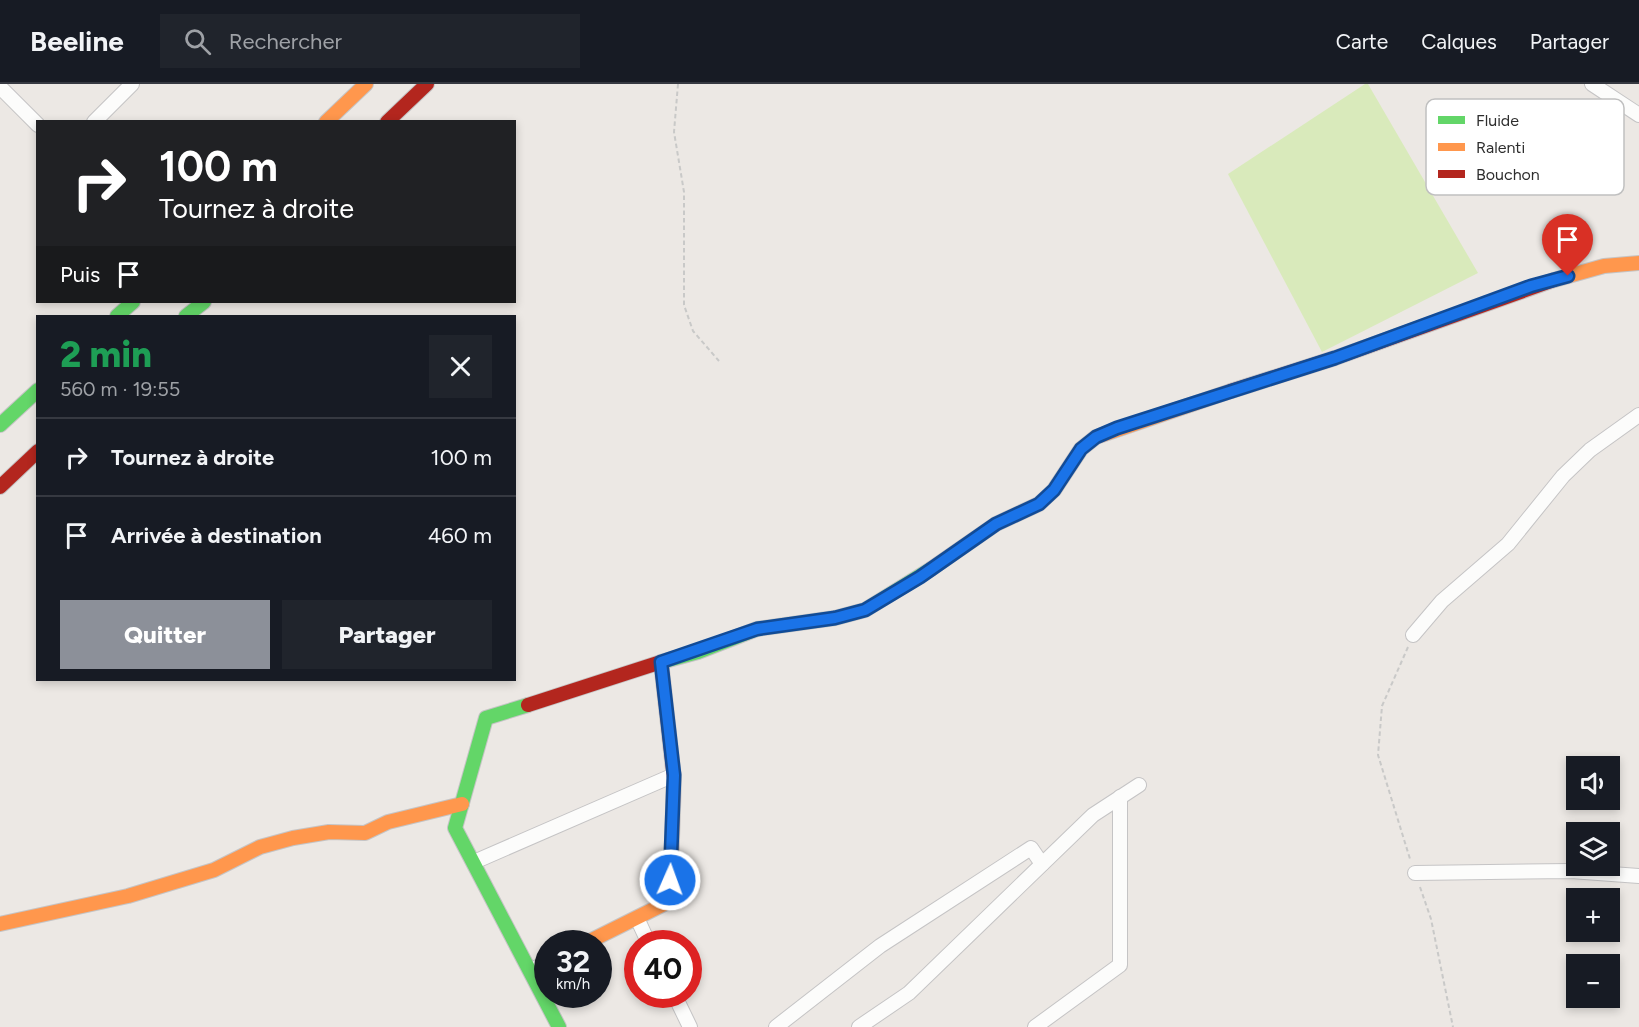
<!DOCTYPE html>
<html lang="fr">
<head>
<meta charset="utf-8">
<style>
	body { margin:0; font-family:Figtree,sans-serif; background:#20242c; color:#f1f3f6; height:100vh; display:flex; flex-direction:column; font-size:22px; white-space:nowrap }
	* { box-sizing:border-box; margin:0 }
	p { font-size:20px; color:#9ea1a6 }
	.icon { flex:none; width:33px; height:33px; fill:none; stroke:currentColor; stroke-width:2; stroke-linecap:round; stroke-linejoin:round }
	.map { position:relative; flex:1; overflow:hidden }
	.drawer { position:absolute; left:36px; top:231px; width:480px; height:366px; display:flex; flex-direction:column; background:#171b24; border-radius:0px; box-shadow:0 3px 9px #0003 }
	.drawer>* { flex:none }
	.top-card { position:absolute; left:36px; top:36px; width:480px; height:183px; border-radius:0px; box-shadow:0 3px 9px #0003; background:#202124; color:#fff; overflow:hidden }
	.fabs { position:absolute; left:1566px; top:672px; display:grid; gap:12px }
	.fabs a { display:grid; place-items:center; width:54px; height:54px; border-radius:0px; background:#171b24; box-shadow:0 3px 9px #0003; font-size:30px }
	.speed { position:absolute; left:534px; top:846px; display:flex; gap:12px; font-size:30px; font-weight:700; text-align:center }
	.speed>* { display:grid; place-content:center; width:78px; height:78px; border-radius:50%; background:#171b24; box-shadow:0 3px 9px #0003; line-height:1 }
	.speed small { font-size:15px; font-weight:400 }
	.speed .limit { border:9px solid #d22; background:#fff; color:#111 }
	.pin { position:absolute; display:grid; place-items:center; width:51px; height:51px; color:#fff; margin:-62px -26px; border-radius:50% 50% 50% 0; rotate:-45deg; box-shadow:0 0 6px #0007 }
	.pin .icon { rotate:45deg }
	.me { position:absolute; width:66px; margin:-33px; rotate:2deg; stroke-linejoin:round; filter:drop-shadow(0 0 4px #0008) }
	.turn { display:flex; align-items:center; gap:21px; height:126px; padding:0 24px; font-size:27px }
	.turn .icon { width:78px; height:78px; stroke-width:2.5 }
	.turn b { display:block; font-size:42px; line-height:51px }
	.then { display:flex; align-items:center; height:57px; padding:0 24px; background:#0003; gap:12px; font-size:22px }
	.round { display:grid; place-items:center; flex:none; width:63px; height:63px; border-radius:0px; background:#20242c }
	.headline { display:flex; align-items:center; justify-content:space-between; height:102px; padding:0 24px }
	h1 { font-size:36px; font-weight:800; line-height:45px; color:#1e9e55 }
	.button { display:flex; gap:12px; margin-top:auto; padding:12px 24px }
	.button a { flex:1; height:69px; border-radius:0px; background:#8c9099; color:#fff; font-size:24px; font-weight:800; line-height:69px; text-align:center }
	.button a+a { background:#20242c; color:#f1f3f6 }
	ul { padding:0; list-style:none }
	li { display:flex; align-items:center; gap:18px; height:78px; padding:0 24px; border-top:2px solid #363941 }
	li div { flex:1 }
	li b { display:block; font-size:22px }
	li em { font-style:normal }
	header { display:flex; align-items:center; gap:36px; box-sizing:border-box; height:84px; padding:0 30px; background:#171b24; border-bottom:2px solid #363941 }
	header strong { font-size:28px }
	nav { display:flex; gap:33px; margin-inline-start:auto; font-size:21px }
	.search { width:420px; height:54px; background:#20242c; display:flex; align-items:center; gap:15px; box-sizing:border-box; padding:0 21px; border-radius:0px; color:#9ea1a6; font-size:22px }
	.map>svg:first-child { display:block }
	.pitch { fill:#d9eabb }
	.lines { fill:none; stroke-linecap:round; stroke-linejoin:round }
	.street-casing { stroke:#c5c4c5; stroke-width:16 }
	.fast-casing { stroke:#c5c4c5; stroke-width:16 }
	.slow-casing { stroke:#c5c4c5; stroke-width:16 }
	.jam-casing { stroke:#c5c4c5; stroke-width:16 }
	.path { stroke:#c9c9c8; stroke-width:2; stroke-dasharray:4.5 3; stroke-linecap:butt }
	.street { stroke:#fcfcfb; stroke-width:14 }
	.fast { stroke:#63d668; stroke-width:14 }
	.slow { stroke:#ff974d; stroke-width:14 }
	.jam { stroke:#b3261e; stroke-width:14 }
	.route-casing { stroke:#114b97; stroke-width:15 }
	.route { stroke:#1a73e8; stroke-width:10 }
	.key { fill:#fff; stroke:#c0c0c0; stroke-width:1.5 }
	.key-label { font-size:16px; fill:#2e2e2e }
</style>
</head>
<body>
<header>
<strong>Beeline</strong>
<div class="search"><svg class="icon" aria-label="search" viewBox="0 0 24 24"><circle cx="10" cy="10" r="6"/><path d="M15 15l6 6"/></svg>Rechercher</div>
<nav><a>Carte</a><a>Calques</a><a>Partager</a></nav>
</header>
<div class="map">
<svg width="1639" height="943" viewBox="0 0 1639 943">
	<rect width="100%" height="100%" fill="#ece8e4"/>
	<polygon class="pitch" points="1365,0 1368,0 1478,189 1322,268 1228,90"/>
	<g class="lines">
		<g class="street-casing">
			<g id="street">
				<polyline points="1592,0 1639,31"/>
				<polyline points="0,3 38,41"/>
				<polyline points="94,38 132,0"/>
				<polyline points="1413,551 1442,517 1508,460 1563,392 1590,366 1639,331"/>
				<polyline points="474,778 674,691"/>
				<polyline points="1415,789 1571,787 1639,792"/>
				<polyline points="637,834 649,860"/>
				<polyline points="531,886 548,878"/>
				<polyline points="674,910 690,943"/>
				<polyline points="776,943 880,862 1031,764 1042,780"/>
				<polyline points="859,943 909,909 1093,731 1139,701"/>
				<polyline points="1035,943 1120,881 1120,713"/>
			</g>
		</g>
		<g class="fast-casing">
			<g id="fast">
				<polyline points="117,232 133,218"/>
				<polyline points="186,232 204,218"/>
				<polyline points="0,341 38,306"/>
				<polyline points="661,578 698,568 757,545 835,534 865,526 931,485"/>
				<polyline points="528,621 486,634 455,744 559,943"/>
			</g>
		</g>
		<g class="slow-casing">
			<g id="slow">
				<polyline points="326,38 366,0"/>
				<polyline points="1554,196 1604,182 1639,179"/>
				<polyline points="931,485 996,440 1039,420 1054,406 1081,365 1096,353 1231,307"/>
				<polyline points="0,840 128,812 214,786 260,763 293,754 329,748 365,749 388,738 462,720"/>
				<polyline points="584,860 670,817 674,694"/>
			</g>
		</g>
		<g class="jam-casing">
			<g id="jam">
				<polyline points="387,38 427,0"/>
				<polyline points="1231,307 1335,274 1554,196"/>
				<polyline points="0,403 38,367"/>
				<polyline points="528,621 661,578 674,694"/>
			</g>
		</g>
		<g class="path">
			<polyline points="678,0 674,48 684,108 684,221 693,247 719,277"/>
			<polyline points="1408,563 1382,622 1378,671 1410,775"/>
			<polyline points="1420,803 1431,835 1453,943"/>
		</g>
		<use href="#street" class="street"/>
		<use href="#fast" class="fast"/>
		<use href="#slow" class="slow"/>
		<use href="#jam" class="jam"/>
	</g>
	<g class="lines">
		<g class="route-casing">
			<polyline id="route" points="670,796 674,691 661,578 757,545 835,534 865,526 920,493 996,440 1039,420 1054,406 1081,365 1096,353 1117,344 1335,274 1531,202 1568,192"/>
		</g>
		<use href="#route" class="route"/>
	</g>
	<rect x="1426" y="15" width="198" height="96" rx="9" class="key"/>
	<rect x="1438" y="32" width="27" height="8" fill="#63d668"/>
	<rect x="1438" y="59" width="27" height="8" fill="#ff974d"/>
	<rect x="1438" y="86" width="27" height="8" fill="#b3261e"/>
	<g class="key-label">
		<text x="1476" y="42">Fluide</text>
		<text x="1476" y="69">Ralenti</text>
		<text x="1476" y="96">Bouchon</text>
	</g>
</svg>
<div class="fabs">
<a><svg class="icon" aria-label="sound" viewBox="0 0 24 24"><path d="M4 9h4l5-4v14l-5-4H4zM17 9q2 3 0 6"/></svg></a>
<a><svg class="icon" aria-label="layers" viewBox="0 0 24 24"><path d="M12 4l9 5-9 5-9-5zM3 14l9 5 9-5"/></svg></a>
<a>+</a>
<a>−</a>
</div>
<div class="speed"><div>32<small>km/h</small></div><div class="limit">40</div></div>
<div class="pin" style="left:1568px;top:192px;background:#d93025"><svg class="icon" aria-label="arrive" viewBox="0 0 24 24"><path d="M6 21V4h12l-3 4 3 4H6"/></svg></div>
<svg class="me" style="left:670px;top:796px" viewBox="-20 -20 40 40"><circle r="17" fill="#1a73e8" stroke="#fff" stroke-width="3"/><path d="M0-11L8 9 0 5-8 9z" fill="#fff"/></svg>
<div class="top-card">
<div class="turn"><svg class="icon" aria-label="right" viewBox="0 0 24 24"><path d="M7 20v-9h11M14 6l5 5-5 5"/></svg><div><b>100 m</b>Tournez à droite</div></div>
<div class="then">Puis<svg class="icon" aria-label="arrive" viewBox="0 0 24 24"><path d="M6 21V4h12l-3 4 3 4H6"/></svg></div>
</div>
<section class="drawer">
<div class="headline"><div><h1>2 min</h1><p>560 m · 19:55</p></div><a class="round"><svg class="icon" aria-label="close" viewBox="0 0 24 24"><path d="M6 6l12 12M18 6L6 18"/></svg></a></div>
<ul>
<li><svg class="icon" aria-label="right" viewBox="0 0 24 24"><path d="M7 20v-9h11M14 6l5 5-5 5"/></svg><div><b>Tournez à droite</b></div><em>100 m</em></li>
<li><svg class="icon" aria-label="arrive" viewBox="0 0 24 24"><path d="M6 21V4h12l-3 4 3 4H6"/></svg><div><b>Arrivée à destination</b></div><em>460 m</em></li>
</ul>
<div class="button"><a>Quitter</a><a>Partager</a></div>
</section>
</div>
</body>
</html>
